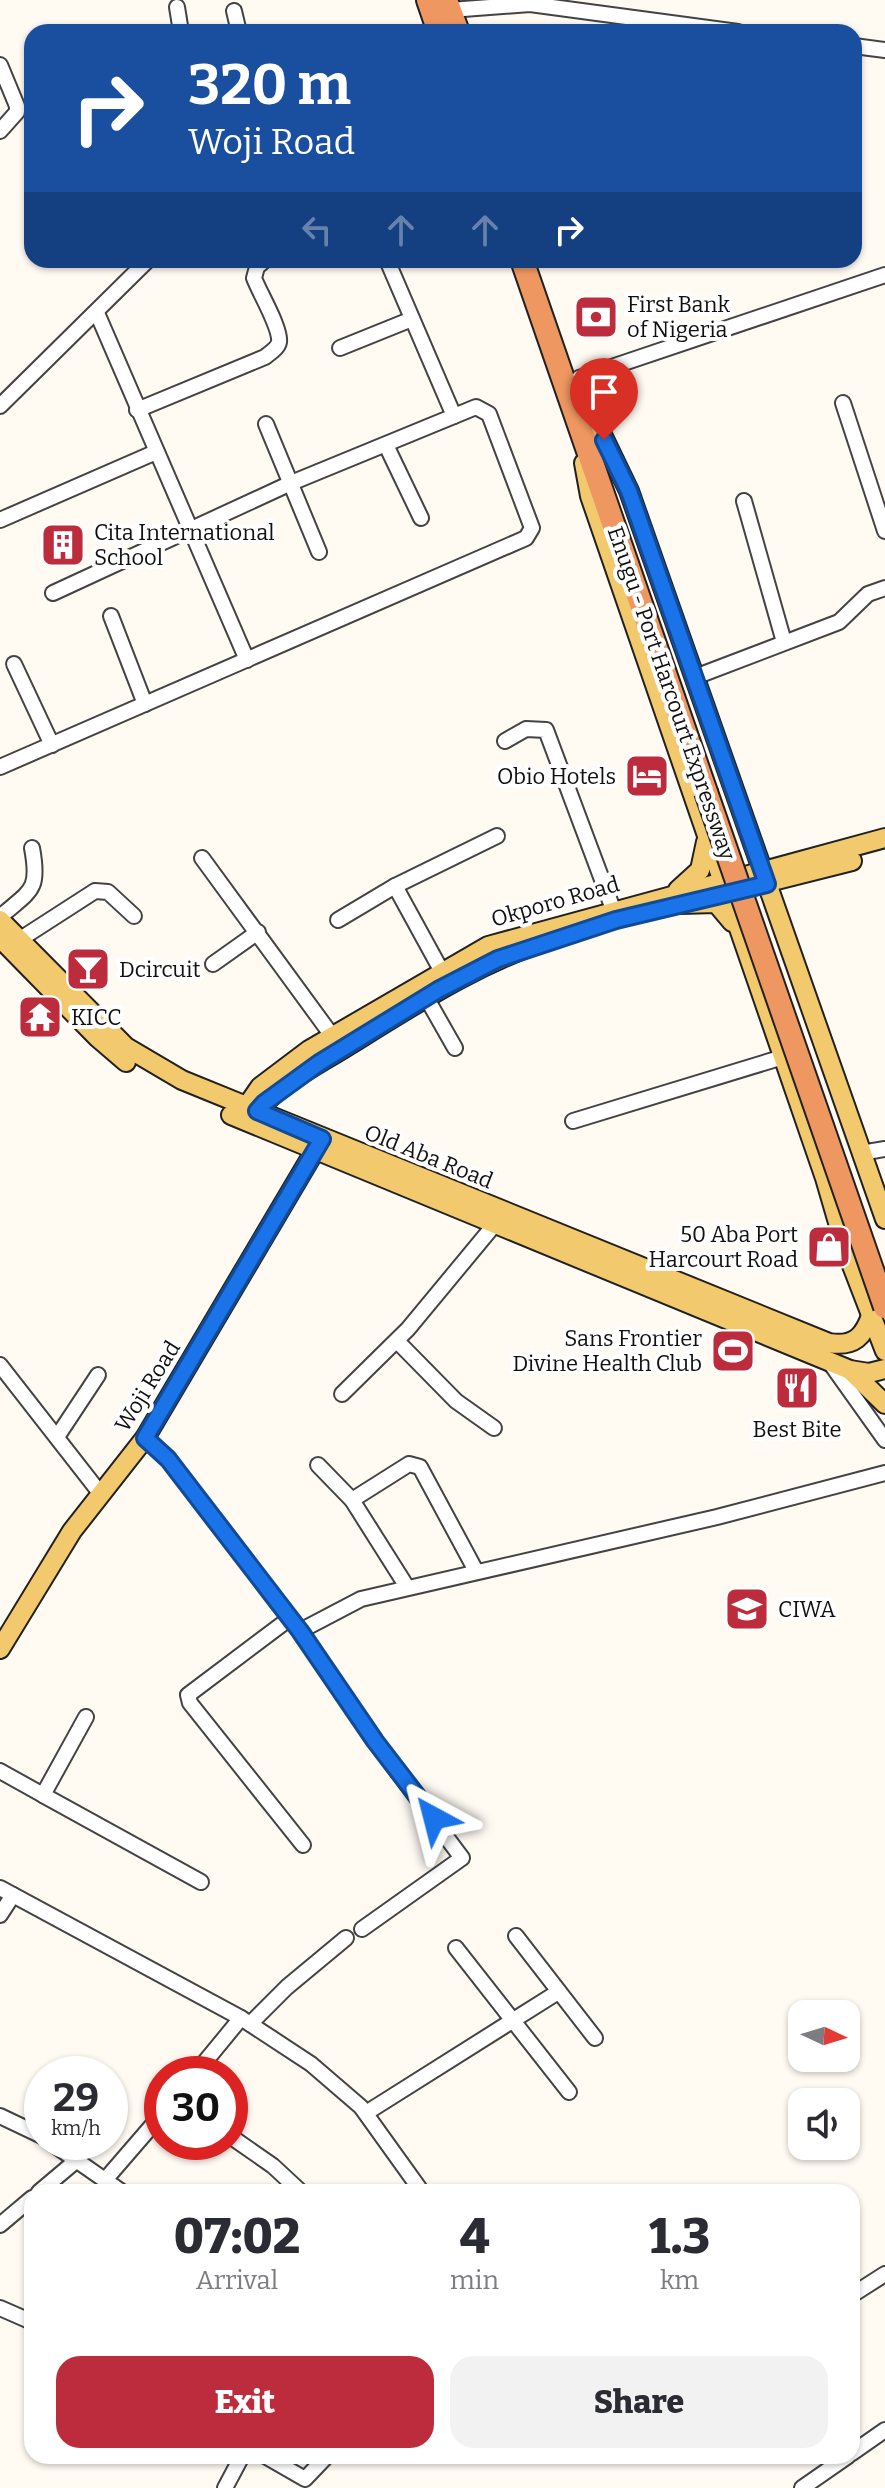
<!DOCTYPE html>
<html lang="en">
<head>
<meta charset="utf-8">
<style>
	body { margin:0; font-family:Bitter,serif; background:#f2f2f3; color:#2b2b33; height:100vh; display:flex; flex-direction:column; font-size:30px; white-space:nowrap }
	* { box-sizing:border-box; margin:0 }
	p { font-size:26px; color:#7c7c81 }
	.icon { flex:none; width:44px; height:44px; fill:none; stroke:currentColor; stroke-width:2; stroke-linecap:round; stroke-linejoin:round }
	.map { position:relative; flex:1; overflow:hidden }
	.side { position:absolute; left:24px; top:2184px; width:836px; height:280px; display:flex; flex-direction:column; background:#fff; border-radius:24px; box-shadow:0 2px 6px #0004 }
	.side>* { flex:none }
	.top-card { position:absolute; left:24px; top:24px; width:838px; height:244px; border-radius:24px; box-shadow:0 2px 6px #0004; background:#1a4fa0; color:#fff; overflow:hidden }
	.needle { width:52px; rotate:94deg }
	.tools { position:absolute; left:788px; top:2000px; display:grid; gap:16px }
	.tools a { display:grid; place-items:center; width:72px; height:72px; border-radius:16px; background:#fff; box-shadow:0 2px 6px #0004; font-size:40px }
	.speed { position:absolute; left:24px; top:2056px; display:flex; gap:16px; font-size:40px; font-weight:700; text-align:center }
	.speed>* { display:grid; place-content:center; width:104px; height:104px; border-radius:50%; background:#fff; box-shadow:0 2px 6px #0004; line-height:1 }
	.speed small { font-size:20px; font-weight:400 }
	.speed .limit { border:12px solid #d22; background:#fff; color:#111 }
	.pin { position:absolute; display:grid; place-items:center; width:68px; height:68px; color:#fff; margin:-82px -34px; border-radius:50% 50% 50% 0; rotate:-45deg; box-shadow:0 0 8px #0007 }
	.pin .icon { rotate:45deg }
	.me { position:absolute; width:88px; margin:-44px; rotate:322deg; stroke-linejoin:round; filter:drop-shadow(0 0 6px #0008) }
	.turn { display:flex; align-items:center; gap:28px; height:168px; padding:0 32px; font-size:36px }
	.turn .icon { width:104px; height:104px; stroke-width:2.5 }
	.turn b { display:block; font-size:56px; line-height:68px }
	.lanes { display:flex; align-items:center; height:76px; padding:0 32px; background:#0003; justify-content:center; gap:40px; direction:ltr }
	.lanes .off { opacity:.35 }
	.eta { display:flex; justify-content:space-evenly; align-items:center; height:136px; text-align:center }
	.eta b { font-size:48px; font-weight:800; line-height:56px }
	.cta { display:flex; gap:16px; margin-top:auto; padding:16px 32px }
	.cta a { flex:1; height:92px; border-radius:24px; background:#bc2c3d; color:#fff; font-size:32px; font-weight:800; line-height:92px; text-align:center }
	.cta a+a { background:#f2f2f3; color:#2b2b33 }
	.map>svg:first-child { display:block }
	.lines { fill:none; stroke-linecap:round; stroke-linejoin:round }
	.minor-casing { stroke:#434343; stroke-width:18 }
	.major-casing { stroke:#212121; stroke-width:22 }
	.highway-casing { stroke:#212121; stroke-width:26 }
	.minor { stroke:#fff; stroke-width:14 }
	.major { stroke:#f3c96e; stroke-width:18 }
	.highway { stroke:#ef9761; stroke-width:22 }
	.highway-bridge-casing { stroke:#212121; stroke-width:26; stroke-linecap:butt }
	.highway-bridge { stroke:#ef9761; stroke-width:22 }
	.route-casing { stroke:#114b97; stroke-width:20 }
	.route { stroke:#1a73e8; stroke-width:14 }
	.labels { text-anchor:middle; stroke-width:8; stroke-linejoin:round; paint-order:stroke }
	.poi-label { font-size:22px; fill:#101010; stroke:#fff; text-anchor:start }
	.street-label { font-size:22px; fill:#101010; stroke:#fff }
</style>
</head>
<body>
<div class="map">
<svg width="885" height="2488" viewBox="0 0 885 2488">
	<rect width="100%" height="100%" fill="#fffbf3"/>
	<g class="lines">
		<g class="minor-casing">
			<g id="minor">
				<polyline points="177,7 181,32"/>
				<polyline points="450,10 530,4 738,32"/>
				<polyline points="234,11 239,32"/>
				<polyline points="854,46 885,50"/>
				<polyline points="0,65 17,106 17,112 0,131"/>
				<polyline points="387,260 454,416"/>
				<polyline points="97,313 247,660"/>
				<polyline points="340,348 412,319"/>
				<polyline points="579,378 885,275"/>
				<polyline points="843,403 885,531"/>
				<polyline points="0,406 148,260"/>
				<path d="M137 410 265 357C270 353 278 348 279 342 281 328 259 292 254 278L257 267 265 260"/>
				<polyline points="266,424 319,552"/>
				<polyline points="386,445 421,518"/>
				<polyline points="744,501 784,642"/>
				<polyline points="0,520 156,452"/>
				<polyline points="111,616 145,704"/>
				<polyline points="14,664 52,745"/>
				<polyline points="695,677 839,622 868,594 885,588"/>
				<polyline points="505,741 526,729 546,730 613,909"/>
				<polyline points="0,767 526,538 532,528 489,414 476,407 291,483 53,593"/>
				<polyline points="202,858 333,1037"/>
				<polyline points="395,886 441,970"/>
				<path d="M0 917C31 890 40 891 32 848"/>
				<polyline points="338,920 395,886 497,836"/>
				<polyline points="19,940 95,891 108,892 134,916"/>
				<polyline points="213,964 258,932"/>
				<polyline points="426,997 455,1048"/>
				<polyline points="573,1121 783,1057"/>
				<polyline points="861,1153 885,1149"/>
				<polyline points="397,1341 456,1401 494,1428"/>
				<polyline points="828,1360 885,1440"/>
				<polyline points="0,1365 100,1493"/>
				<polyline points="342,1394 408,1329 495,1224"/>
				<polyline points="57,1437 98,1375"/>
				<polyline points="145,1438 168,1459 300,1631 379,1747 462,1858 362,1929"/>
				<polyline points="318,1465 352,1500 407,1587"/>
				<polyline points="352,1500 409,1464 420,1467 476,1571"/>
				<polyline points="289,1619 188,1695 190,1703 303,1845"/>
				<polyline points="300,1631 361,1599 717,1517 885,1473"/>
				<polyline points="0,1771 43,1795 86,1717"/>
				<polyline points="43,1795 201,1882"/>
				<polyline points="0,1888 241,2018 311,2064 361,2107 422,2192"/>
				<polyline points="0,1915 13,1895"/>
				<polyline points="516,1936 595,2038"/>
				<polyline points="456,1948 569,2092"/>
				<polyline points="250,2024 287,1987 346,1938"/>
				<polyline points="195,2074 241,2018"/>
				<polyline points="366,2113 558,1992"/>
				<polyline points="0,2116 42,2136"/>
				<polyline points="230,2136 273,2166 301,2192"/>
				<polyline points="50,2142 122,2192"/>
				<polyline points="105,2180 162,2114"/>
				<polyline points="39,2192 77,2160"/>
				<polyline points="0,2225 32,2198"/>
				<polyline points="852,2295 885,2274"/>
				<polyline points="0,2308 32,2322"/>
				<polyline points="852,2453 885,2430"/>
				<polyline points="265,2456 305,2479 327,2456"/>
				<polyline points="225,2488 242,2456"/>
				<polyline points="802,2488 848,2456"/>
			</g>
		</g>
		<g class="major-casing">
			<g id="major">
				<polyline points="592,414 629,491 885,1219"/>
				<polyline points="584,463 590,496 825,1178 846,1250 885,1351"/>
				<polyline points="678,890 700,870 706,842"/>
				<polyline points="729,892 852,861"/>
				<polyline points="680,904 716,903 732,922"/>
				<path d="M0 920 126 1047 182 1080 829 1343C854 1347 864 1337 872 1313"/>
				<polyline points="0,938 98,1038 126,1062"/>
				<polyline points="231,1115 850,1370 869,1373 885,1369"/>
				<polyline points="240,1116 260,1087 309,1050 488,946 885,838"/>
				<path d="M252 1118C275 1085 316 1066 349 1045 418 1002 484 959 561 936"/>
				<polyline points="850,1370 885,1404"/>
				<polyline points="0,1649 72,1531 145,1438 320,1142"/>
			</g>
		</g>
		<g class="highway-casing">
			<g id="highway">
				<polyline points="428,0 439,32"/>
				<polyline points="446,0 458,32"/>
				<polyline points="522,260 706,792"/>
			</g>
		</g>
		<use href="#minor" class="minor"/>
		<use href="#major" class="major"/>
		<use href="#highway" class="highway"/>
		<g class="highway-bridge-casing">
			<polyline id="highway-bridge" points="706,792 885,1307"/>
		</g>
		<use href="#highway-bridge" class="highway-bridge"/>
	</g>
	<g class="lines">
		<g class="route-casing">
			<polyline id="route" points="434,1818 375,1741 300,1631 168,1459 145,1438 322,1139 257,1111 264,1103 319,1063 438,990 498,959 616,920 767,884 629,491 604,440"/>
		</g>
		<use href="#route" class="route"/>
	</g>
	<defs>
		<g id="bank-square" transform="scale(2.3)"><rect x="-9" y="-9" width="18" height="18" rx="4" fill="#bc2c3d" stroke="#fff"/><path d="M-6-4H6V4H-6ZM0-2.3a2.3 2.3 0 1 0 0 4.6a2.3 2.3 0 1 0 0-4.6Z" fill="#fff"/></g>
		<g id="building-square" transform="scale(2.3)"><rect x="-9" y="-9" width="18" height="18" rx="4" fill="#bc2c3d" stroke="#fff"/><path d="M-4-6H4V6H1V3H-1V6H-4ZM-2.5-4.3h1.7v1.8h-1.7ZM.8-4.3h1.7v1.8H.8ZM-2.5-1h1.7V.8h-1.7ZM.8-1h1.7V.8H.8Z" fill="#fff"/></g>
		<g id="hotel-square" transform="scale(2.3)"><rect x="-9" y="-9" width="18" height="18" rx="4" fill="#bc2c3d" stroke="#fff"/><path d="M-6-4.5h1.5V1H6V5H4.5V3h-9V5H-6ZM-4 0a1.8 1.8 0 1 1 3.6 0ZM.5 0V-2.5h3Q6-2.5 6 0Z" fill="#fff"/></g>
		<g id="bar-square" transform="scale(2.3)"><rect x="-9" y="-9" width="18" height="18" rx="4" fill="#bc2c3d" stroke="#fff"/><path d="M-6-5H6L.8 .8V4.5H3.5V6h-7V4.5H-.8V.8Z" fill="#fff"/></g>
		<g id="temple-square" transform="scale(2.3)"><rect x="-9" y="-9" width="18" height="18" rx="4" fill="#bc2c3d" stroke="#fff"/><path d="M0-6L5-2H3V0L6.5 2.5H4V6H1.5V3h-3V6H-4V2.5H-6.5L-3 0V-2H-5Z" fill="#fff"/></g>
		<g id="shop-square" transform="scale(2.3)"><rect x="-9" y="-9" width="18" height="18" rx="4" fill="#bc2c3d" stroke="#fff"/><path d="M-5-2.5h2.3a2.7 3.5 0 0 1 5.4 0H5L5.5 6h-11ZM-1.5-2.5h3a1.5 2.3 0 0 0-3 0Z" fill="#fff"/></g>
		<g id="stadium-square" transform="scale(2.3)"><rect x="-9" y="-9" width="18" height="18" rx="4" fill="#bc2c3d" stroke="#fff"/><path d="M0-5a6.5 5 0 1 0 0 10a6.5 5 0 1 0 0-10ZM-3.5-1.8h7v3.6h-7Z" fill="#fff"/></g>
		<g id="restaurant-square" transform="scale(2.3)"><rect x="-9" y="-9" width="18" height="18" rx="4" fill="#bc2c3d" stroke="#fff"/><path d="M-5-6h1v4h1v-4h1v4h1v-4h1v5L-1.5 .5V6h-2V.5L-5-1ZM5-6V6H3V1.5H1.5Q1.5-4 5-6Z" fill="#fff"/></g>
		<g id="university-square" transform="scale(2.3)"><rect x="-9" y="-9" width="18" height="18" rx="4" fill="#bc2c3d" stroke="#fff"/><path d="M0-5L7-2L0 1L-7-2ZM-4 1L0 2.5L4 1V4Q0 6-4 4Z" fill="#fff"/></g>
	</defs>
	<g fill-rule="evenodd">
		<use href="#bank-square" x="596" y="317"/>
		<use href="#building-square" x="63" y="545"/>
		<use href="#hotel-square" x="647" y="776"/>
		<use href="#bar-square" x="88" y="969"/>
		<use href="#temple-square" x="40" y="1017"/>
		<use href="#shop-square" x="829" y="1247"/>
		<use href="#stadium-square" x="733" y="1351"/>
		<use href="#restaurant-square" x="797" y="1388"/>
		<use href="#university-square" x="747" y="1609"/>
	</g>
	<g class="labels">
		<g class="poi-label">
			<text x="627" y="312">First Bank<tspan x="627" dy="25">of Nigeria</tspan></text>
			<text x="94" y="540">Cita International<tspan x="94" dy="25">School</tspan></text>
			<text x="616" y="784" text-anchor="end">Obio Hotels</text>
			<text x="119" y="977">Dcircuit</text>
			<text x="71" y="1025">KICC</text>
			<text x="798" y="1242" text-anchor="end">50 Aba Port<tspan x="798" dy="25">Harcourt Road</tspan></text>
			<text x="702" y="1346" text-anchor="end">Sans Frontier<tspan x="702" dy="25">Divine Health Club</tspan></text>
			<text x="797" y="1437" text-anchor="middle">Best Bite</text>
			<text x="778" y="1617">CIWA</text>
		</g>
		<g class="street-label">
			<text transform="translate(672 693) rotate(71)" y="8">Enugu - Port Harcourt Expressway</text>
			<text transform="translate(555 901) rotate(-16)" y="8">Okporo Road</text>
			<text transform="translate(429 1156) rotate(22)" y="8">Old Aba Road</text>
			<text transform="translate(147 1386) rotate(-58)" y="8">Woji Road</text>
		</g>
	</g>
</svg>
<div class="tools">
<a><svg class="needle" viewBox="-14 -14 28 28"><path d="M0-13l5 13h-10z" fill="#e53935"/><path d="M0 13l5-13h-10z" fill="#7c7c81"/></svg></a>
<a><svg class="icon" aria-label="sound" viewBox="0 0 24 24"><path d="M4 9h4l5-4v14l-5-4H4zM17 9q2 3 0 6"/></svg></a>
</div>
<div class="speed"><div>29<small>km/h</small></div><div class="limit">30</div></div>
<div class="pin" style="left:604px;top:440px;background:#d93025"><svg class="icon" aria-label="arrive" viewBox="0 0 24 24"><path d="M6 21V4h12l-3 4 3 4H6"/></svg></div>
<svg class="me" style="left:434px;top:1818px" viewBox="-20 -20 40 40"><path d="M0-17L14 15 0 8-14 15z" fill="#1a73e8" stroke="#fff" stroke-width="4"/></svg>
<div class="top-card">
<div class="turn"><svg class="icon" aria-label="right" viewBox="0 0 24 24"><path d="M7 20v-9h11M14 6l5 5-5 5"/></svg><div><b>320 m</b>Woji Road</div></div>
<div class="lanes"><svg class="icon off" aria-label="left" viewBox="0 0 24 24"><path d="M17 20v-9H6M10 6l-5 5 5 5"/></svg><svg class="icon off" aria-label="ahead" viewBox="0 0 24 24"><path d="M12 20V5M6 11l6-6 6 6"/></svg><svg class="icon off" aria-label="ahead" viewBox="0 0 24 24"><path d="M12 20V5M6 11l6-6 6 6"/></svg><svg class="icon" aria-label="right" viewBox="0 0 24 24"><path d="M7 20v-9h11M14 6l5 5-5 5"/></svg></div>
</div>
<section class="side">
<div class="eta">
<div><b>07:02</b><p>Arrival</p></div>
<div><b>4</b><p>min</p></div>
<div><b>1.3</b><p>km</p></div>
</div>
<div class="cta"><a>Exit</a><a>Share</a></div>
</section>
</div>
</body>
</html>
